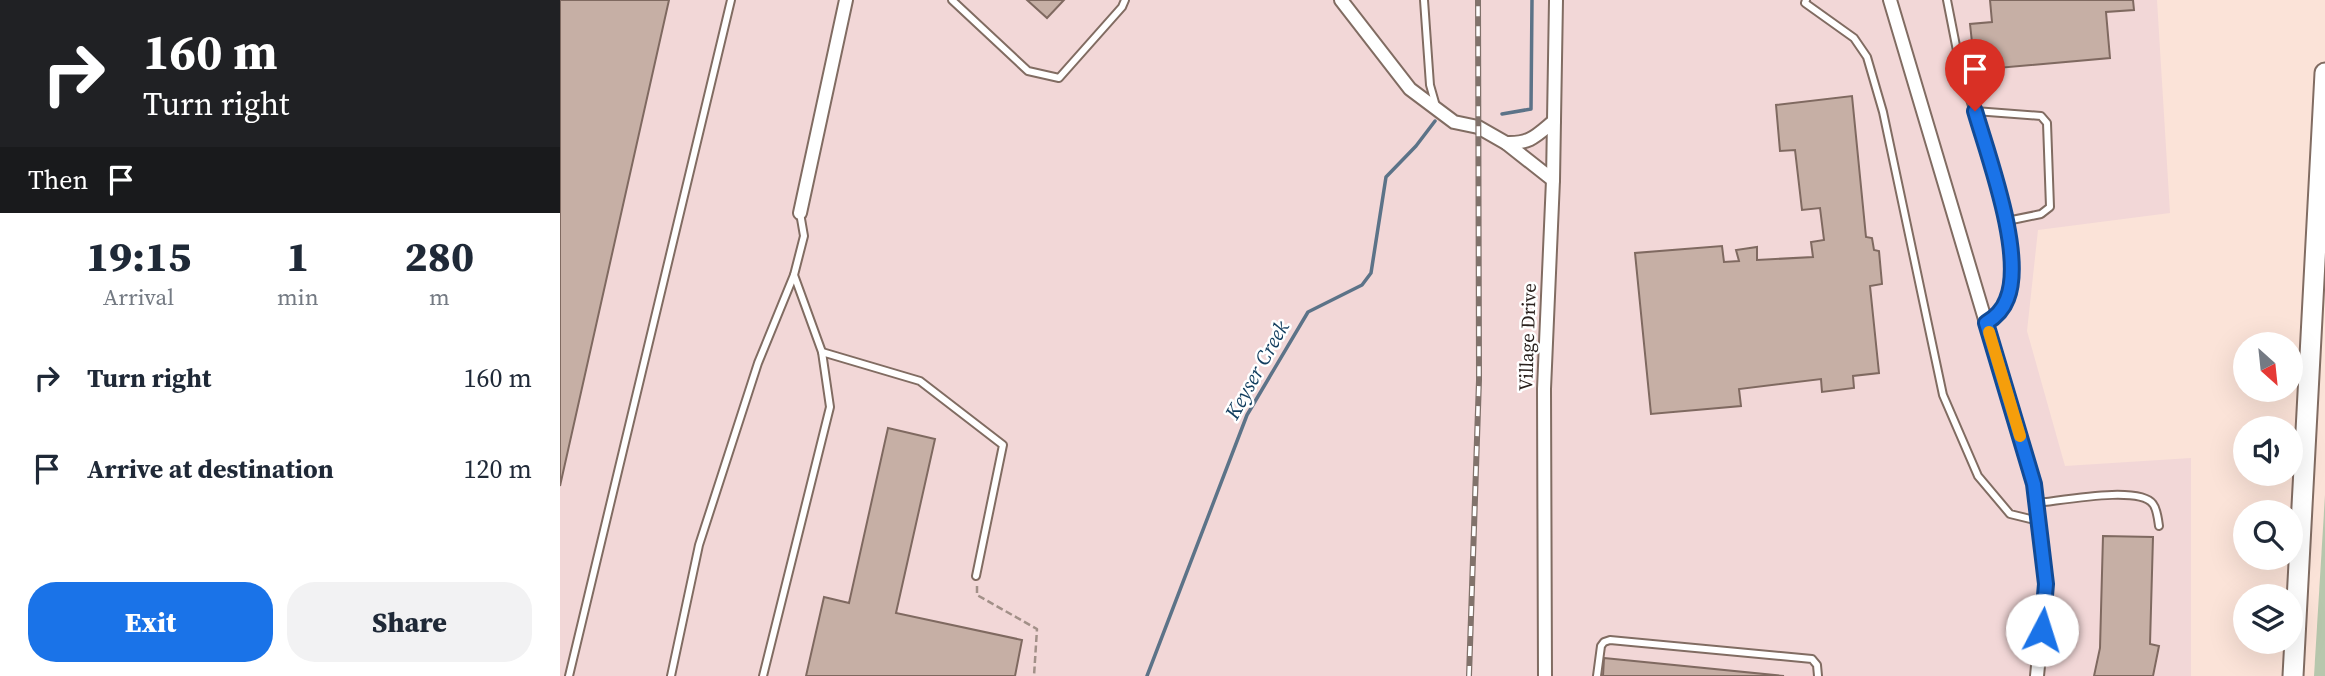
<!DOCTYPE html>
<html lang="en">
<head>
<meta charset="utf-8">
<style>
	body { margin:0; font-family:"Source Serif 4",serif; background:#f2f2f3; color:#1f2937; height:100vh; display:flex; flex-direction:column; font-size:26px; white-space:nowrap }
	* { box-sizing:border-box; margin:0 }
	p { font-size:23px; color:#747a83 }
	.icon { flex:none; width:38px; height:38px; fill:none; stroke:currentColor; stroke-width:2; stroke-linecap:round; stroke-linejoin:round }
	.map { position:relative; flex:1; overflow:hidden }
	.details { display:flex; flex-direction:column; background:#fff; width:560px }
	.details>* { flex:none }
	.top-card { background:#202124; color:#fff; overflow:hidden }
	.needle { width:46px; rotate:153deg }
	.buttons { position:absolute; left:1673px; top:332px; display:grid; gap:14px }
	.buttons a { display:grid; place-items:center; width:70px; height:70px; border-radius:50%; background:#fff; box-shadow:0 7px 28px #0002; font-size:35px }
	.pin { position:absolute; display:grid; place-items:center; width:60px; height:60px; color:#fff; margin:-72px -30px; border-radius:50% 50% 50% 0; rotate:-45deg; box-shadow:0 0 7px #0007 }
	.pin .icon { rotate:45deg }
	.me { position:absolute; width:77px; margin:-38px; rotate:5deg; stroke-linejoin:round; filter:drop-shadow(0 0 5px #0008) }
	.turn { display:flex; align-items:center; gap:24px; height:147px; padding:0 28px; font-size:32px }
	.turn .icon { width:91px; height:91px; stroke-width:2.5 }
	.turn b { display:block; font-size:49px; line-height:60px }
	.then { display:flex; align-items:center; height:66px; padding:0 28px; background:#0003; gap:14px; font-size:26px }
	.eta { display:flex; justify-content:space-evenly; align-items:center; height:119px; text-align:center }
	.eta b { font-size:42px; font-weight:800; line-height:49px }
	.cta { display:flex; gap:14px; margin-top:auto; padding:14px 28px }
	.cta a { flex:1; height:80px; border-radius:28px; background:#1a73e8; color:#fff; font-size:28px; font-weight:800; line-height:80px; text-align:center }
	.cta a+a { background:#f2f2f3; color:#1f2937 }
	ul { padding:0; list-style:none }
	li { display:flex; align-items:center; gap:21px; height:91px; padding:0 28px }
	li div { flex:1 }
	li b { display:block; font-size:26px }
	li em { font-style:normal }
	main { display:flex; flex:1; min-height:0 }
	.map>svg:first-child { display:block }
	.industrial { fill:#f2d7d7 }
	.green { fill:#b7c7ad }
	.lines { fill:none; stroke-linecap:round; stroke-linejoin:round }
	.stream { stroke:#5c7388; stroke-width:3.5 }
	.building { fill:#c6afa5; stroke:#7f6960; stroke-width:2 }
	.service-casing { stroke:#816c62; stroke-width:10 }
	.minor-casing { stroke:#816c62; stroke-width:16 }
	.primary-casing { stroke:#816c62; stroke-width:23 }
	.path { stroke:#a29088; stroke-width:2.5; stroke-dasharray:7 3.5; stroke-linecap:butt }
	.service { stroke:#fff; stroke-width:6 }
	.minor { stroke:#fff; stroke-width:12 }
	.primary { stroke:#fff; stroke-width:19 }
	.rail-casing { stroke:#81726b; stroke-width:6 }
	.rail { stroke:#fff; stroke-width:3.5; stroke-dasharray:10; stroke-linecap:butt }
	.route-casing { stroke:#114b97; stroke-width:18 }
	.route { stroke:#1a73e8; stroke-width:12 }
	.slow { stroke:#f59e0b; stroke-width:12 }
	.labels { text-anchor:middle; stroke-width:5; stroke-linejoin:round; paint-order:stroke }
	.street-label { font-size:19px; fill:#2a211d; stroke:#fff }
	.water-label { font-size:21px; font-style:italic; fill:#113d5e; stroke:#fff }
</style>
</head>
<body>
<main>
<section class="details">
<div class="top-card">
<div class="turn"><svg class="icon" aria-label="right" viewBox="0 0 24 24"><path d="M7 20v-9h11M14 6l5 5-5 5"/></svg><div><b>160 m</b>Turn right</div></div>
<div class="then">Then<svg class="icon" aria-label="arrive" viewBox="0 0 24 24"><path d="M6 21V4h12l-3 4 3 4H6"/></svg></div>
</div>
<div class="eta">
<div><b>19:15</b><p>Arrival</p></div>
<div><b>1</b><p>min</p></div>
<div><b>280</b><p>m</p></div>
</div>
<ul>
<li><svg class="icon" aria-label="right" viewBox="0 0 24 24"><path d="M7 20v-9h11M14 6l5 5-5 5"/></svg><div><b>Turn right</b></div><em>160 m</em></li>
<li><svg class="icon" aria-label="arrive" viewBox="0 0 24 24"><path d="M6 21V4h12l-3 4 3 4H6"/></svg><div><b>Arrive at destination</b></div><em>120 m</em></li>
</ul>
<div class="cta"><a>Exit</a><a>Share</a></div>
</section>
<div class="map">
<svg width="1765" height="676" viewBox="0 0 1765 676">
	<rect width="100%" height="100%" fill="#fbe3d8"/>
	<polygon class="industrial" points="0,0 1597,0 1610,213 1478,230 1467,331 1505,466 1631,458 1631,676 0,676"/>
	<polygon class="green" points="1765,495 1765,676 1754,676"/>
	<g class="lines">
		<g class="stream">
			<polyline points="942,114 971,109 972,0"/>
			<polyline points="587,676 687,415 748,312 802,285 811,273 826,177 856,146 875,121"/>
		</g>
	</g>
	<g class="building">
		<polygon points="0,0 109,0 0,486"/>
		<polygon points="467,0 504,0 487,18"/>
		<polygon points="1430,0 1573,0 1574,10 1546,12 1550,58 1415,70 1410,24 1432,22"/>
		<polygon points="1292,96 1306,237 1312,238 1314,250 1319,251 1322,284 1310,286 1319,373 1293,376 1294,388 1262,392 1261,379 1179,389 1181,406 1091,414 1075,253 1162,246 1164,262 1179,261 1176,250 1197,247 1197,260 1253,257 1251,242 1264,240 1260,208 1242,210 1235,150 1220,151 1216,105"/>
		<polygon points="328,428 375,439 336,613 462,640 455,676 246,676 264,597 289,603"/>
		<polygon points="1543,536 1593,537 1590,644 1599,646 1593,676 1534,676 1540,648"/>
		<polygon points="1044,658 1224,676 1043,676"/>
	</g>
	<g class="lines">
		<g class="service-casing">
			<g id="service">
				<polyline points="392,0 468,71 499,78 562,7 565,0"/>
				<polyline points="864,0 870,85 876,106"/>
				<polyline points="1246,0 1245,3 1294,38 1307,57 1323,112 1383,395 1418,476 1450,514 1479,521"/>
				<polyline points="1387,0 1400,66 1448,226 1451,286 1447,302 1438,315 1426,322"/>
				<polyline points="1415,111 1481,116 1487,123 1490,207 1481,214 1447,221"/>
				<polyline points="262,352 360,381 443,445 416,576"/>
				<path d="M1477 503C1500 501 1579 485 1593 504 1597 509 1598 519 1599 526"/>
				<polyline points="9,676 171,0"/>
				<polyline points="111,676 139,545 198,363 234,275"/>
				<polyline points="203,676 270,407 262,352 234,275 244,236 240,213"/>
				<polyline points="1037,676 1041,646 1044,642 1050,640 1252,659 1257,665 1258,676"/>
			</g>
		</g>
		<g class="minor-casing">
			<g id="minor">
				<polyline points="781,0 850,89 894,122 918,127 946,143 993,180"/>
				<polyline points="1330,0 1474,484 1486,584 1477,676"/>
				<path d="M946 143C970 144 976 136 994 121"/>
				<polyline points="240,213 286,0"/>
				<polyline points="985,676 984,389 993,180 996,0"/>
			</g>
		</g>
		<g class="primary-casing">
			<polyline id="primary" points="1733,676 1765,73"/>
		</g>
		<polyline class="path" points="417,586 417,595 477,629 474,676"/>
		<use href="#service" class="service"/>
		<use href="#minor" class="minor"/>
		<use href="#primary" class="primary"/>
		<g class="rail-casing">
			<polyline id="rail" points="909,676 919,380 918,0"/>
		</g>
		<use href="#rail" class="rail"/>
	</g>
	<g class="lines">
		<g class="route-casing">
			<path id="route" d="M1415 111C1428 156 1465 255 1447 299 1443 310 1436 317 1426 323L1474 484 1486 584 1482 630"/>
		</g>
		<use href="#route" class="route"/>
		<polyline class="slow" points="1429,332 1460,436"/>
	</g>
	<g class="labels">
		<g class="street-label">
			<text transform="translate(967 337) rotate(-88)" y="7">Village Drive</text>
		</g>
		<g class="water-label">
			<text transform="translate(697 370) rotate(-61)" y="7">Keyser Creek</text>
		</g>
	</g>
</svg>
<div class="buttons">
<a><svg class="needle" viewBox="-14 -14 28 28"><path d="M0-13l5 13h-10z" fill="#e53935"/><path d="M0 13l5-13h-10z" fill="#747a83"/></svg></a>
<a><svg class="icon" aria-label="sound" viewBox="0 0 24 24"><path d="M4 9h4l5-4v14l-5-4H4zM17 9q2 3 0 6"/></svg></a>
<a><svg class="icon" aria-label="search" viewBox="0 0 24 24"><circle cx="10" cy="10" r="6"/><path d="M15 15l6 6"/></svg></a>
<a><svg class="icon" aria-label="layers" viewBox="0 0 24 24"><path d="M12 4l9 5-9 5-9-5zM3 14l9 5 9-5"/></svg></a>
</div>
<div class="pin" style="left:1415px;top:111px;background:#d93025"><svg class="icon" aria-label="arrive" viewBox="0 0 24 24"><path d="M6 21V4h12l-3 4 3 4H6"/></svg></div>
<svg class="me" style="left:1482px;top:630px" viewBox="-20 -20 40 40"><circle r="19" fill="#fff"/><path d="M0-13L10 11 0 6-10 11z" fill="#1a73e8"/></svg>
</div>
</main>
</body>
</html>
